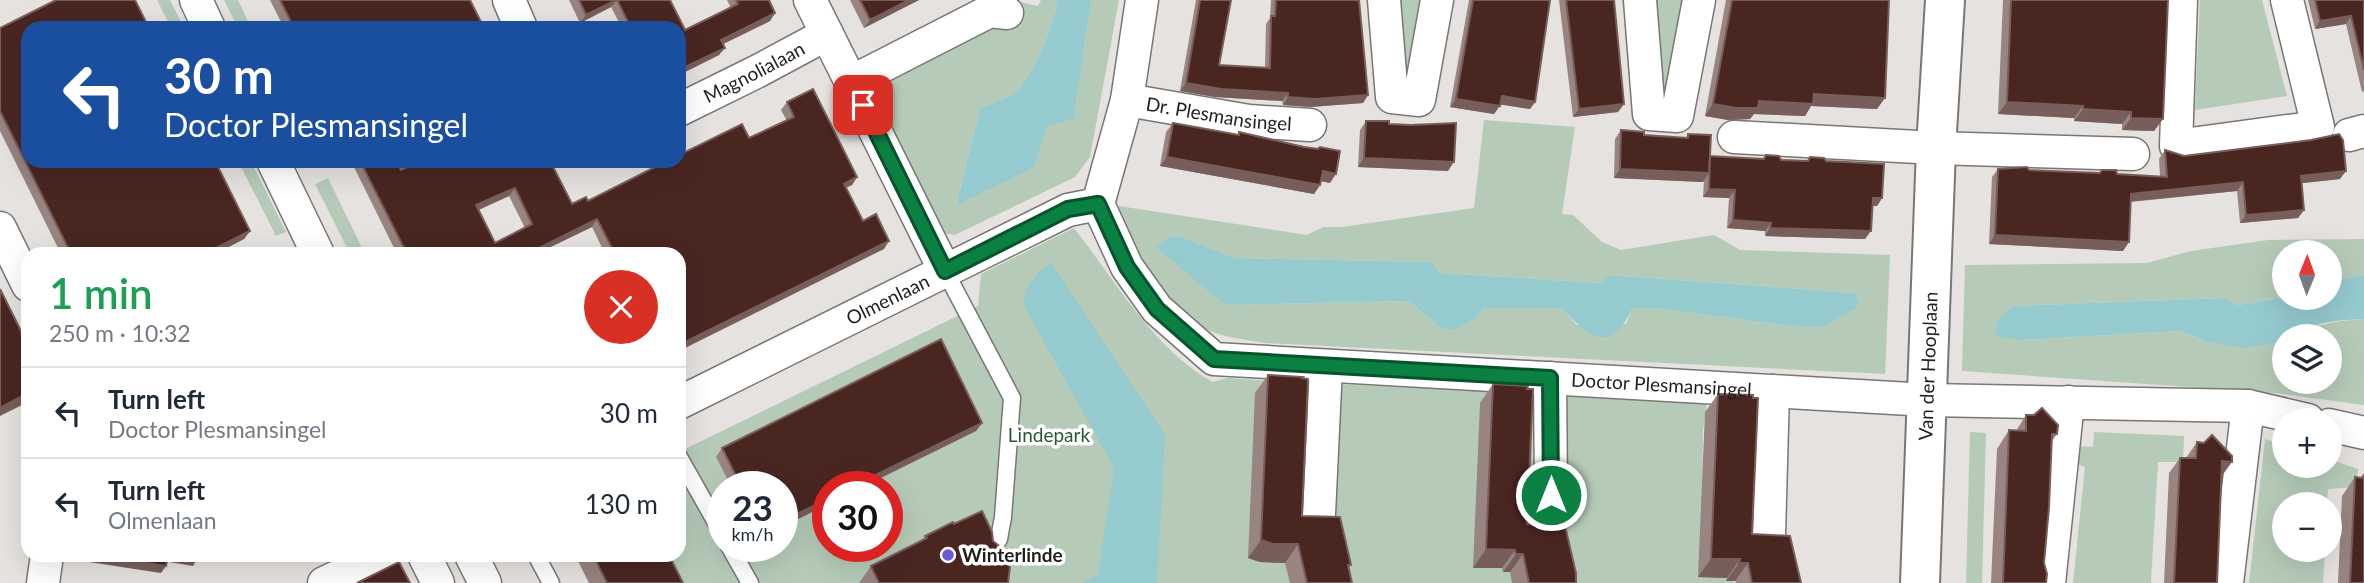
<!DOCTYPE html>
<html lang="en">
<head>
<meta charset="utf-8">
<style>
	body { margin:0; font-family:Lato,sans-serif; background:#f2f2f3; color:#1f2937; height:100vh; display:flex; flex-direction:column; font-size:26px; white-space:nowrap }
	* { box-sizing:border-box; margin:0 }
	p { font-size:23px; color:#747a83 }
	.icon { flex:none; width:38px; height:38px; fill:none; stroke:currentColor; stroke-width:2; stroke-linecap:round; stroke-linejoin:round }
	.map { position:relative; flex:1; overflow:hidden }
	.panel { position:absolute; left:21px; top:247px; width:665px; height:315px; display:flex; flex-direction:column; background:#fff; border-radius:21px; box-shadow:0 7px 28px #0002 }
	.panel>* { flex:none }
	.banner { position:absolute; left:21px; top:21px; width:665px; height:147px; border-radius:21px; box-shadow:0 7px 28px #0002; background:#1a4fa0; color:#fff; overflow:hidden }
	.needle { width:46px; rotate:1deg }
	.buttons { position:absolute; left:2272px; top:240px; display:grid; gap:14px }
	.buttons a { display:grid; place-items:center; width:70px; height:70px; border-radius:50%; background:#fff; box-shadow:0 7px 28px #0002; font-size:35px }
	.speed { position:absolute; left:707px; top:471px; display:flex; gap:14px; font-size:35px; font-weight:700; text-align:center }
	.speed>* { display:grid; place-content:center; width:91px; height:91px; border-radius:50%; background:#fff; box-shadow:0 7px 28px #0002; line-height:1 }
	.speed small { font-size:18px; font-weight:400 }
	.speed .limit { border:10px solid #d22; background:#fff; color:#111 }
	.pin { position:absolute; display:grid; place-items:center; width:60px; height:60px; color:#fff; margin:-30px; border-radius:14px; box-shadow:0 4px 10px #0006 }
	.me { position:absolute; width:77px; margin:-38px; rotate:0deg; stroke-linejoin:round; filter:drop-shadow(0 0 5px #0008) }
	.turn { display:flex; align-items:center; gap:24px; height:147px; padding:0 28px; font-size:32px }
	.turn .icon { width:91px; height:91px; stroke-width:2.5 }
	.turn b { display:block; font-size:49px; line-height:60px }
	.round { display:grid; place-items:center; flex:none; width:74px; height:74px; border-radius:37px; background:#f2f2f3 }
	.head { display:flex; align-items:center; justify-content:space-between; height:119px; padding:0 28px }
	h1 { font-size:42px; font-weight:600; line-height:52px; color:#1e9e55 }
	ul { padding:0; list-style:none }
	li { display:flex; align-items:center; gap:21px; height:91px; padding:0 28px; border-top:2px solid #e0e1e3 }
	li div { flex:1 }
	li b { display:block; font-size:26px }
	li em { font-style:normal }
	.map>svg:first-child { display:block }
	.green { fill:#b5cbb8; fill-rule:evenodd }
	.water { fill:#95cacf }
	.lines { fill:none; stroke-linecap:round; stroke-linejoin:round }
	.lane-casing { stroke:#797775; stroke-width:19 }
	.street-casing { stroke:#797775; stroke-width:35 }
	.secondary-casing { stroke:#797775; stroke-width:42 }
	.lane { stroke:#fff; stroke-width:16 }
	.street { stroke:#fff; stroke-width:32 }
	.secondary { stroke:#fff; stroke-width:38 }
	.wall { fill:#988480; fill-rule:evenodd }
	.shaded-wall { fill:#785e5a }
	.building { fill:#4a2621; stroke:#785e5a; stroke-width:2; fill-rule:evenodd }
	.route-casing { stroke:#07532c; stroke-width:18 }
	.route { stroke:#0b8043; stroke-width:12 }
	.poi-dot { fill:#6d59d3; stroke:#fff; stroke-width:2.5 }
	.labels { text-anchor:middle; stroke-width:7; stroke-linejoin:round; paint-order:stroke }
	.street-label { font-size:19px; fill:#1f1f1d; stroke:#fff }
	.park-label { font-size:19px; fill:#275a33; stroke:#fff }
	.poi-label { font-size:19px; font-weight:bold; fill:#1f1f1d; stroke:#fff; text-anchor:start }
</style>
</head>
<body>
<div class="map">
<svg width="2364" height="583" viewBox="0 0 2364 583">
	<rect width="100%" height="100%" fill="#e5e2df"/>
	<g class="green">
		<polygon points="157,0 170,0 184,28 171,28"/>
		<polygon points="224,0 238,0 251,28 238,28"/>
		<path d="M1012 0 1038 6 1041 0H1058C1052 25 1034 81 1011 95 1002 100 990 104 980 108L956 204 1035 167 1047 127 1074 117 1091 0H1119L1090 157 1075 177 955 235 936 232 859 72Z"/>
		<polygon points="1393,0 1428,0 1415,82 1400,81"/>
		<polygon points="1649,0 1689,0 1671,100 1656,101"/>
		<polygon points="2200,0 2262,0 2287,96 2195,110"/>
		<path d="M1484 120 1575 127 1562 214 1573 215 1602 242 1621 250 1714 235 1740 250 1890 255 1885 374 1266 343C1239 339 1212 336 1189 320 1166 304 1119 233 1119 206L1307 235 1323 227H1342L1474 208ZM1182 237 1235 258 1431 262 1440 273 1602 283 1610 275 1855 293 1859 303 1856 309 1821 327H1799L1653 308H1633L1626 324 1577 325 1561 308H1484C1469 327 1463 326 1440 327L1409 301 1225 305Z"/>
		<polygon points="238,161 251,161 286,232 276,236"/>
		<polygon points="328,178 365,254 350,254 315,184"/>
		<path d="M1074 228C1114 279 1155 351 1213 382L1227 378 1303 383V504L1333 506 1335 384 1533 393 1532 508 1561 509 1564 395 1707 402 1703 430 1701 574 1732 577 1734 583H668L654 555H679V452L978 306 981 274ZM723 486H782V546H723ZM828 486H887V546H828Z"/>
		<path d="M2364 239V275L2329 282V252H2284V295L2281 298 2238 305 2225 298 2013 306 2021 340 2180 331 2206 341 2284 340V382H2329V336H2292C2316 324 2337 321 2364 319V405L2274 393 1962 371 1965 265 2147 263 2191 251 2268 240Z"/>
		<polygon points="1970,432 1986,433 1982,583 1966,583"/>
		<polygon points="2094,432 2184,436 2183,462 2158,462 2151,583 2073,583 2085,467 2077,464 2080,446 2093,447"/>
		<polygon points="2265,439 2284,445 2284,466 2329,466 2329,459 2358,469 2356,487 2328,489 2327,504 2284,504 2284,550 2325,550 2323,583 2249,583"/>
	</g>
	<g class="water">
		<path d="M1058 0H1091L1074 118 1047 127 1035 167 956 205 980 108C990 104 1002 100 1011 95 1034 81 1052 25 1058 0Z"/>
		<path d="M1171 237H1182L1235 258 1431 262 1440 273 1602 283 1609 275 1855 293 1859 303 1856 309 1822 327H1799L1653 308H1633C1609 355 1591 338 1561 308H1484L1475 319 1454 330 1440 327 1409 301 1225 305 1156 247Z"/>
		<path d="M1051 263 1165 435 1157 583H1081L1098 575 1114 468 1023 304C1026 284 1035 275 1051 263Z"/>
		<path d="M2364 275V319C2347 320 2328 320 2311 327 2301 330 2295 336 2284 336V340L2280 342 2243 348 2206 341 2180 331 2021 340 1998 337 1996 331 1997 320 2013 306 2225 298 2238 305 2281 298 2284 295V298H2329V282Z"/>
	</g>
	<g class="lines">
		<g class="lane-casing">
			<g id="lane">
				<polyline points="945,271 1012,398 1003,517 999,539 989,554"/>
				<polyline points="679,457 723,535"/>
				<polyline points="729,546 750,583"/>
				<polyline points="536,555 551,583"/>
			</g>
		</g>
		<g class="street-casing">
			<g id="street">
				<polyline points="196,0 209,28"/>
				<polyline points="509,0 521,28"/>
				<polyline points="810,0 945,271"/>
				<path id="s1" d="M1142 0 1127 100 1098 204 1127 267 1157 309 1214 359 1928 400 2248 406 2308 420"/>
				<polyline points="1384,0 1392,97 1419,100 1437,0"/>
				<polyline points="1640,0 1649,114 1677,116 1699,0"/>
				<polyline points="2181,0 2176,146 2318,127 2287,0"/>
				<polyline points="851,82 990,11 1007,13"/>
				<path id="s2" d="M1127 100 1249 121 1310 125"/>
				<path id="s3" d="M679 110 758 71 827 34"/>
				<polyline points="2349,135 2364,131"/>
				<polyline points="1734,137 1936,148 2133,154"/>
				<polyline points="273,161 318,254"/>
				<polyline points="0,228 28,285"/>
				<polyline points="1550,378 1551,495"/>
				<path id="s4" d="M679 403 1068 210 1098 204"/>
				<polyline points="2329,425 2364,433"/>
				<polyline points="1319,514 1326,366"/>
				<polyline points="1769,535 1773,391"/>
				<polyline points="424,555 438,583"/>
				<polyline points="471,555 485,583"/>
				<polyline points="43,583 47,555"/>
				<polyline points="324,583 384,555"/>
				<polyline points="2049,583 2068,402"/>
				<polyline points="2227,583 2248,406"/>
			</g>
		</g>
		<g class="secondary-casing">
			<g id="secondary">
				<path id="s5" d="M1920 583 1936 148 1945 0"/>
			</g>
		</g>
		<use href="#lane" class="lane"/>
		<use href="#street" class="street"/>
		<use href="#secondary" class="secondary"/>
	</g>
	<g class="wall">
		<polygon points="270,0 470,0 484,28 284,28"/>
		<polygon points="569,0 670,0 685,30 731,8 727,0 769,0 775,13 770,21 723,44 719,55 679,75 679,28 622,28 611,7 580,23"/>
		<polygon points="850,0 919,0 864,28"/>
		<polygon points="1196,0 1231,0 1219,65 1265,68 1266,24 1270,18 1271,0 1359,0 1368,95 1363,103 1310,107 1283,105 1282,101 1215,97 1180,91"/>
		<polygon points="1469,0 1550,0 1535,102 1530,109 1500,104 1494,114 1450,107"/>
		<polygon points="1559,0 1614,0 1624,104 1618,112 1573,117"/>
		<polygon points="1726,0 1889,0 1877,109 1811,106 1805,116 1754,114 1750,119 1728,120 1705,116"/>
		<polygon points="2003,0 2168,0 2163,119 2154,131 2122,130 2122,124 2074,121 2074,118 1998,114"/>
		<polygon points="2308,0 2364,0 2364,91 2362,92 2346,24 2315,29"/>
		<polygon points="0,28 250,231 244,239 215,254 61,254 0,131"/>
		<path d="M787 102 857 177 852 185 846 188 863 221 884 249 679 254H605L592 227 536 254H397L351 161H396L401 170 419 161 572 204 588 201 749 138 787 121 781 110ZM509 196 525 228 495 243 479 210Z"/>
		<polygon points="1366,121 1389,124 1448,171 1358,167 1360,130"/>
		<polygon points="1173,123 1237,135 1239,132 1330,183 1321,181 1320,185 1314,194 1160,166 1166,132"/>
		<polygon points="1621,130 1644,135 1686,138 1688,134 1710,157 1826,161 1882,198 1877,206 1873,206 1865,239 1765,236 1765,231 1727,228 1729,198 1703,197 1704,181 1703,182 1614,178 1615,139"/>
		<polygon points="2165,150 2184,156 2340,179 2302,183 2304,210 2298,218 2240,223 2237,191 2131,202 2123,251 1989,244 1992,177 1998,169 2160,176 2159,159"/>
		<polygon points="1268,375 1302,516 1351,565 1349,568 1352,583 1290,583 1285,563 1260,562 1248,558 1255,393"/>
		<polygon points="1493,384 1527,524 1576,583 1512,583 1510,572 1503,572 1502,568 1473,568 1480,403"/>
		<polygon points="1718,394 1752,534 1801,583 1736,583 1735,581 1726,581 1727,578 1698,577 1705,412"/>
		<polygon points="2026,415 2057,434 2052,441 2044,563 2046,583 1991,583 1997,449 2009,430 2016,431"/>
		<polygon points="982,423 976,431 782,527 782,486 731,486 716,457 722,448"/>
		<polygon points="2197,442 2222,476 2217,583 2164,583 2169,473 2180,458 2186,458"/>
		<polygon points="2364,473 2364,583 2338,583 2342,496 2355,477 2360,478"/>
		<polygon points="954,524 993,541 1008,583 859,583 871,566 922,541 925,536"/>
		<polygon points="292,555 306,555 295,560"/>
		<polygon points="575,555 669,555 683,583 589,583"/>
	</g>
	<g class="shaded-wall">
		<polygon points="617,0 611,7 580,23 586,15"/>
		<polygon points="909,0 919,0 864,28 870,20"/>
		<polygon points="775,13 770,21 715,48 721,40"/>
		<polygon points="2351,16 2346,24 2315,29 2320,21"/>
		<polygon points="725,48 719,55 679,75 679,72 681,69"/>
		<polygon points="1186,83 1288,93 1282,101 1215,97 1180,91"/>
		<polygon points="1814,94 1885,98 1877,109 1811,106 1805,116 1754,114 1750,119 1728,120 1705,116 1713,104 1759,101"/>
		<polygon points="1368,95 1363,103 1310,107 1283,105 1288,97"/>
		<polygon points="1502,96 1535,102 1530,109 1497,104"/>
		<polygon points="1456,99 1500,106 1494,114 1450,107"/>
		<polygon points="2007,102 2083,106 2074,118 1998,114"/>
		<polygon points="1624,104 1618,112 1573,117 1579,109"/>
		<polygon points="2083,109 2131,112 2122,124 2074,121"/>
		<polygon points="2131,118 2163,119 2154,131 2122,130"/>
		<polygon points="1167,157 1320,185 1314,194 1160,166"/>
		<polygon points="1364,158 1454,162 1448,171 1358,167"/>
		<polygon points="1620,169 1709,173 1703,182 1614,178"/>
		<polygon points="1323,171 1336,174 1330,183 1316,180"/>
		<polygon points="2346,171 2340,179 2295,184 2301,176"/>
		<polygon points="857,177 852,185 838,191 844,184"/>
		<polygon points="2243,182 2237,191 2125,202 2131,194"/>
		<polygon points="515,188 509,196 471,213 476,205"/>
		<polygon points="1709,189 1735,190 1729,198 1703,197"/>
		<polygon points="1873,198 1882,198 1877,206 1868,206"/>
		<polygon points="2304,210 2298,218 2240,223 2246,215"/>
		<polygon points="597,219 592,227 536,254 527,254"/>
		<polygon points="1733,220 1771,223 1765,231 1727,228"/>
		<polygon points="1770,228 1871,231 1865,239 1765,236"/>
		<polygon points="250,231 244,239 215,254 204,254"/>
		<polygon points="1995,235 2129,242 2123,251 1989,244"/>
		<polygon points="889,241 884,249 679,351 679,345"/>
		<polygon points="28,393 28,402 0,416 0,408"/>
		<polygon points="982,423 976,431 864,486 853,486"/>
		<polygon points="2222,461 2232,462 2221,477"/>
		<polygon points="828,499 828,504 782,527 782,521"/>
		<polygon points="1261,540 1298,544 1285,563 1260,562 1248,558"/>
		<polygon points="1486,549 1515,550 1502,568 1473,568"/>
		<polygon points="1516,554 1523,554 1510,572 1503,572"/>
		<polygon points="93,555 166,566 161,573 89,562"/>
		<polygon points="167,555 172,555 197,559 193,566 163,561"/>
		<polygon points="299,555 306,555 295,560"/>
		<polygon points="1711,559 1740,559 1727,578 1698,577"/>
		<polygon points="1739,563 1748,563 1735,581 1726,581"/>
	</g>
	<g class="building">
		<polygon points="56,0 135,0 149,28 28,28 28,161 215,161 250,231 204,254 71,254 0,111 0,28"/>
		<polygon points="280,0 470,0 484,28 294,28"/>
		<polygon points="579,0 616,0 586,15"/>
		<polygon points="617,0 670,0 685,30 738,4 736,0 769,0 775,13 721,40 725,48 681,69 679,65 679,28 631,28"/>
		<polygon points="860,0 909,0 870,20"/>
		<polygon points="1200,0 1231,0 1219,65 1270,68 1271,16 1275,16 1276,0 1359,0 1368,95 1315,99 1288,97 1288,93 1221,89 1186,83"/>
		<polygon points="1473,0 1550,0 1535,102 1502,96 1500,106 1456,99"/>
		<polygon points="1566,0 1614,0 1624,104 1579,109"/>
		<polygon points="1732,0 1889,0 1885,98 1814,94 1813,104 1759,101 1758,108 1736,108 1713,104"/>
		<polygon points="2011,0 2168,0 2163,119 2131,118 2131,112 2083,109 2083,106 2007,102"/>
		<polygon points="2315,0 2364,0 2364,70 2351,16 2320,21"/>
		<path d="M813 89 857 177 844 184 863 221 876 214 889 241 679 345V254H615L597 219 527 254H407L360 161H396L401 170 419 161H550L572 204 586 197 588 201 667 161H679V155L742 124 749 138 794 117 787 102ZM515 188 532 224 495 243 476 205Z"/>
		<polygon points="1366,121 1389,121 1389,124 1411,125 1456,123 1454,162 1364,158"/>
		<polygon points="1173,123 1239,135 1239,132 1304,147 1318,149 1320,147 1340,151 1336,174 1323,171 1320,185 1167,157"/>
		<polygon points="1621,130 1644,132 1644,135 1688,138 1688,134 1711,135 1709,173 1620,169"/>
		<polygon points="2339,134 2343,140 2346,171 2301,176 2304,210 2246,215 2243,182 2131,194 2129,242 1995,235 1998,169 2027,167 2029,170 2100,173 2102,170 2116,170 2117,174 2167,177 2165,150 2184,156 2311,140"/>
		<polygon points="1766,155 1779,156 1781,160 1808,161 1810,157 1824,158 1826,161 1884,164 1882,198 1873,198 1871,231 1770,228 1771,223 1733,220 1735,190 1709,189 1710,156 1764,159"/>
		<polygon points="0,289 19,327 28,350 28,393 0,408"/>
		<polygon points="941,339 982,423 853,486 828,486 828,499 782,521 782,486 741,486 722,448"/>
		<polygon points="1268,375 1303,377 1302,378 1308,379 1302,516 1340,517 1351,565 1348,565 1352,583 1307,583 1298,544 1273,544 1261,540"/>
		<polygon points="1493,384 1528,386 1527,389 1533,389 1527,524 1565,526 1576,573 1576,583 1529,583 1523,554 1516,554 1515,550 1486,549"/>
		<polygon points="1718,394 1753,395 1753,398 1758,398 1752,534 1790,536 1801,583 1752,583 1748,563 1739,563 1740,559 1711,559"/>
		<polygon points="2042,408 2058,425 2057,434 2052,434 2049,507 2044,563 2047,574 2046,583 2003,583 2009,430 2026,431 2026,415 2034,415"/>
		<polygon points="2212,435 2232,456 2232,462 2222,461 2217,583 2174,583 2180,458 2196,458 2197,442 2204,443"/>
		<polygon points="2364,476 2364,583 2350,583 2355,477 2362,478"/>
		<polygon points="982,511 992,532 993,541 999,546 1010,567 1008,583 879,583 871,566 927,538 925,536 953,522 954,524"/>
		<polygon points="93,555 168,555 166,566"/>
		<polygon points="172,555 198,555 197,559"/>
		<polygon points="593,555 669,555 683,583 607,583"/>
		<polygon points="399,562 410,583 357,583"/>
	</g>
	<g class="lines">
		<g class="route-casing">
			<polyline id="route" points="863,105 945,271 1068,209 1098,204 1127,267 1157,309 1214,359 1550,378 1551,495"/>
		</g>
		<use href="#route" class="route"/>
	</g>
	<circle class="poi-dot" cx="948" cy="555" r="7"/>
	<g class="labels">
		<g class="street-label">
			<text dy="7" stroke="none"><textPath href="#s3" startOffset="84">Magnolialaan</textPath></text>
			<text dy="7" stroke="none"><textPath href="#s2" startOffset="93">Dr. Plesmansingel</textPath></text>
			<text dy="7" stroke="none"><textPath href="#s4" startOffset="233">Olmenlaan</textPath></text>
			<text dy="7" stroke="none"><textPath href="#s5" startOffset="217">Van der Hooplaan</textPath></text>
			<text dy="7" stroke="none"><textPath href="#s1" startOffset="854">Doctor Plesmansingel</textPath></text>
		</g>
		<g class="park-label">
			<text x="1049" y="442">Lindepark</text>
		</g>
		<g class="poi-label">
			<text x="962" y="562">Winterlinde</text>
		</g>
	</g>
</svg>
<div class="buttons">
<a><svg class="needle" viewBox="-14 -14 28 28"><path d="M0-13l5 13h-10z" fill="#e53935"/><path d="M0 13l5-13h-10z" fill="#747a83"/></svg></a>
<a><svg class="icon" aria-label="layers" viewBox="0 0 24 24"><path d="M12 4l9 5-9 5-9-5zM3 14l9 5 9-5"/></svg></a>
<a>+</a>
<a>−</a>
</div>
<div class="speed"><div>23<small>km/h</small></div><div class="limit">30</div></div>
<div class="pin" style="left:863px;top:105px;background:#d93025"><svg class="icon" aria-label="arrive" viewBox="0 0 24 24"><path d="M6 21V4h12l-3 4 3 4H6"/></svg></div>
<svg class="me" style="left:1551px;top:495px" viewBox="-20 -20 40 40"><circle r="17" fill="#0b8043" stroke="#fff" stroke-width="3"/><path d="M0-11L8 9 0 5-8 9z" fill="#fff"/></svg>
<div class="banner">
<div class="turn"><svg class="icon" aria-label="left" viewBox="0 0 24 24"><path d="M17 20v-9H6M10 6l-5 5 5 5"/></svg><div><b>30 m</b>Doctor Plesmansingel</div></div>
</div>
<section class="panel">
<div class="head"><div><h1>1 min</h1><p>250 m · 10:32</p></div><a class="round" style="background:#d93025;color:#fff"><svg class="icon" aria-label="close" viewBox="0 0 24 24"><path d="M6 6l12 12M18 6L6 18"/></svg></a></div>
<ul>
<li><svg class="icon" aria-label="left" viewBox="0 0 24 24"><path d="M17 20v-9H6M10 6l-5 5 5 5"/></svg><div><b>Turn left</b><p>Doctor Plesmansingel</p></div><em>30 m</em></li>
<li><svg class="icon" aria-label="left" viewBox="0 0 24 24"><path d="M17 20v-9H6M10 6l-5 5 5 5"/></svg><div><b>Turn left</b><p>Olmenlaan</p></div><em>130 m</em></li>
</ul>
</section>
</div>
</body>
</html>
